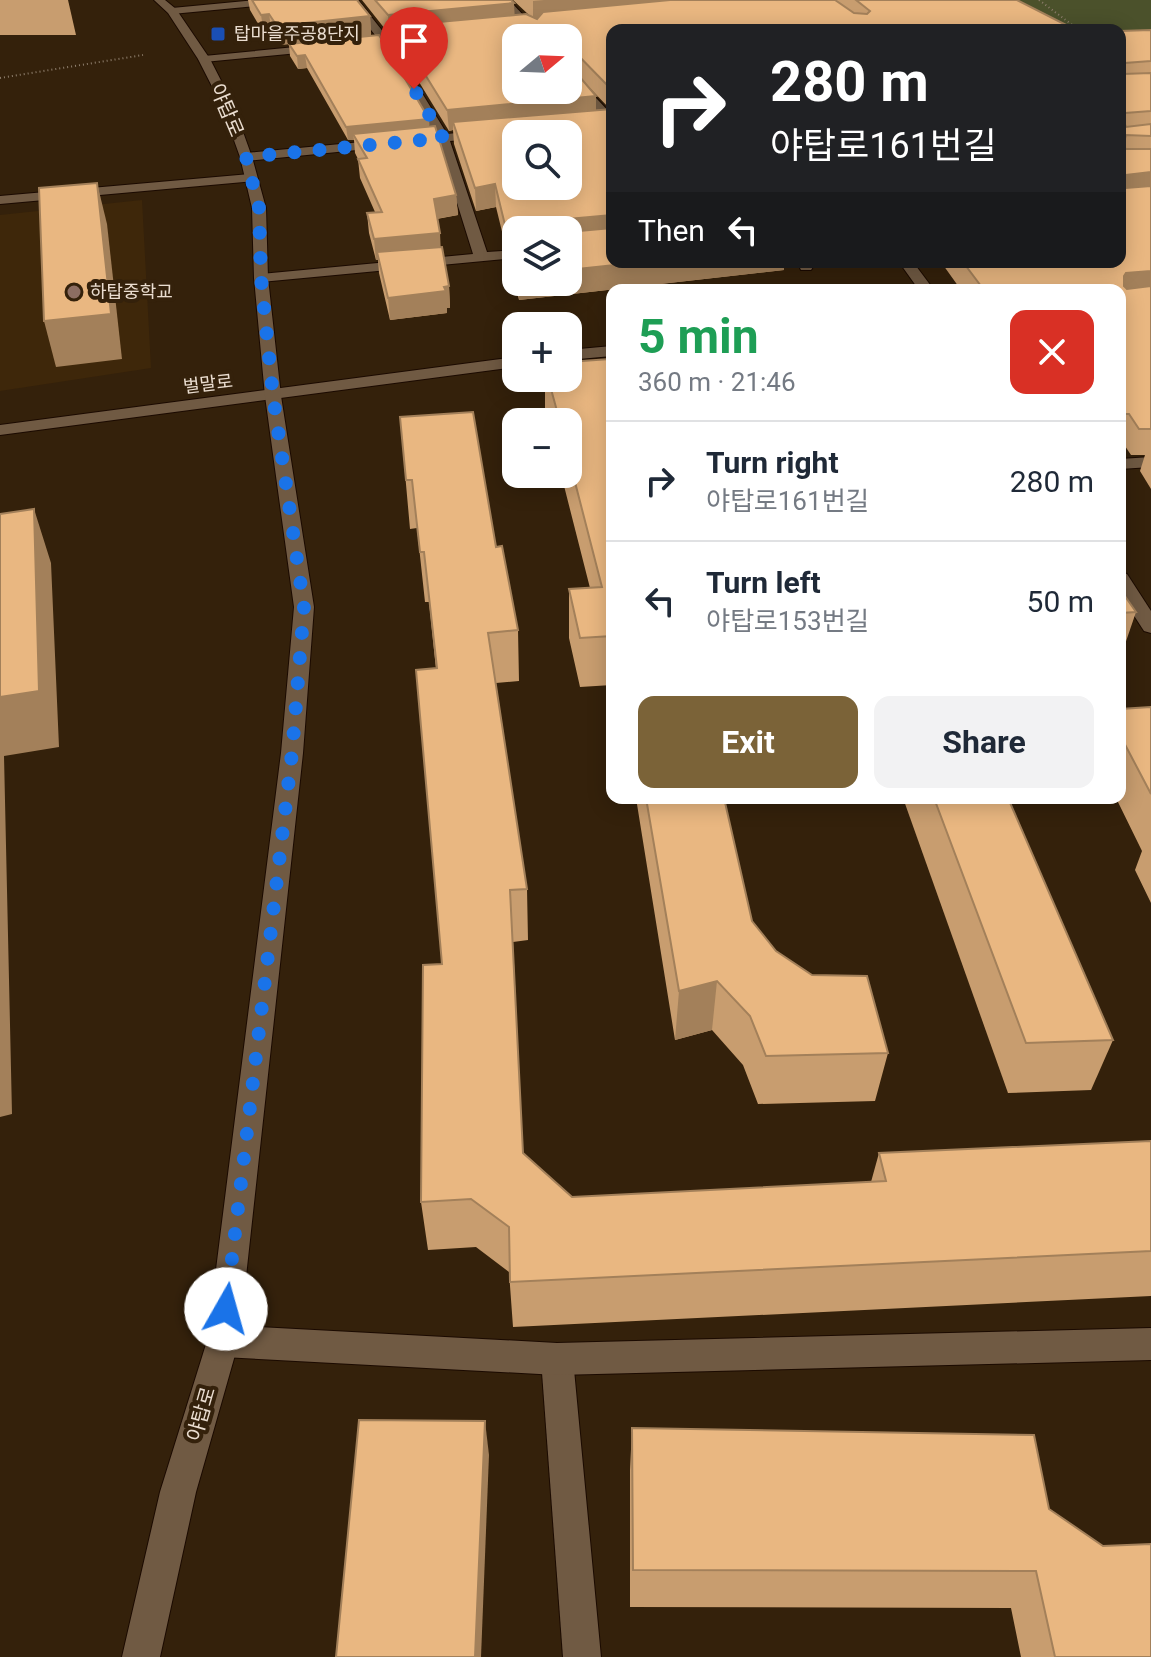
<!DOCTYPE html>
<html lang="en">
<head>
<meta charset="utf-8">
<style>
	body { margin:0; font-family:Roboto,"Noto Sans KR",sans-serif; background:#f2f2f3; color:#1f2937; height:100vh; display:flex; flex-direction:column; font-size:30px; white-space:nowrap }
	* { box-sizing:border-box; margin:0 }
	p { font-size:26px; color:#747a83 }
	.icon { flex:none; width:44px; height:44px; fill:none; stroke:currentColor; stroke-width:2; stroke-linecap:round; stroke-linejoin:round }
	.map { position:relative; flex:1; overflow:hidden }
	.panel { position:absolute; left:606px; top:284px; width:520px; height:520px; display:flex; flex-direction:column; background:#fff; border-radius:16px; box-shadow:0 4px 20px #0003 }
	.panel>* { flex:none }
	.hud { position:absolute; left:606px; top:24px; width:520px; height:244px; border-radius:16px; box-shadow:0 4px 20px #0003; background:#202124; color:#fff; overflow:hidden }
	.needle { width:52px; rotate:71deg }
	.tools { position:absolute; left:502px; top:24px; display:grid; gap:16px }
	.tools a { display:grid; place-items:center; width:80px; height:80px; border-radius:16px; background:#fff; box-shadow:0 4px 20px #0003; font-size:40px }
	.pin { position:absolute; display:grid; place-items:center; width:68px; height:68px; color:#fff; margin:-82px -34px; border-radius:50% 50% 50% 0; rotate:-45deg; box-shadow:0 0 8px #0007 }
	.pin .icon { rotate:45deg }
	.me { position:absolute; width:88px; margin:-44px; rotate:7deg; stroke-linejoin:round; filter:drop-shadow(0 0 6px #0008) }
	.turn { display:flex; align-items:center; gap:28px; height:168px; padding:0 32px; font-size:36px }
	.turn .icon { width:104px; height:104px; stroke-width:2.5 }
	.turn b { display:block; font-size:56px; line-height:68px }
	.then { display:flex; align-items:center; height:76px; padding:0 32px; background:#0003; gap:16px; font-size:30px }
	.round { display:grid; place-items:center; flex:none; width:84px; height:84px; border-radius:16px; background:#f2f2f3 }
	.head { display:flex; align-items:center; justify-content:space-between; height:136px; padding:0 32px }
	h1 { font-size:48px; font-weight:700; line-height:60px; color:#1e9e55 }
	.primary-button { display:flex; gap:16px; margin-top:auto; padding:16px 32px }
	.primary-button a { flex:1; height:92px; border-radius:16px; background:#7b6338; color:#fff; font-size:32px; font-weight:700; line-height:92px; text-align:center }
	.primary-button a+a { background:#f2f2f3; color:#1f2937 }
	ul { padding:0; list-style:none }
	li { display:flex; align-items:center; gap:24px; height:120px; padding:0 32px; border-top:2px solid #e0e1e3 }
	li div { flex:1 }
	li b { display:block; font-size:30px }
	li em { font-style:normal }
	.map>svg:first-child { display:block }
	.built { fill:#3e270a }
	.green { fill:#4b512b }
	.lines { fill:none; stroke-linecap:round; stroke-linejoin:round }
	.lane-casing { stroke:#1b0a00; stroke-width:2 }
	.street-casing { stroke:#1b0a00; stroke-width:2 }
	.secondary-casing { stroke:#1b0a00; stroke-width:2 }
	.path { stroke:#8d7d6b; stroke-width:2; stroke-dasharray:1 3; stroke-linecap:butt }
	.lane { fill:#705a43; fill-rule:evenodd }
	.street { fill:#705a43; fill-rule:evenodd }
	.secondary { fill:#705a43; fill-rule:evenodd }
	.wall { fill:#c89d6f; fill-rule:evenodd }
	.shaded-wall { fill:#a3805a }
	.building { fill:#e9b781; stroke:#a3805a; stroke-width:2; fill-rule:evenodd }
	.route { stroke:#1a73e8; stroke-width:14; stroke-dasharray:0 25.2 }
	.transit-dot { fill:#1a4fb4; stroke:#34210b; stroke-width:3 }
	.education-dot { fill:#8d6e63; stroke:#34210b; stroke-width:3 }
	.labels { text-anchor:middle; stroke-width:8; stroke-linejoin:round; paint-order:stroke }
	.far-poi-label { font-size:18px; fill:#eaddd0; stroke:#34210b; text-anchor:start }
	.far-street-label { font-size:18px; fill:#eaddd0; stroke:#34210b }
	.street-label { font-size:20px; fill:#eaddd0; stroke:#34210b }
</style>
</head>
<body>
<div class="map">
<svg width="1151" height="1657" viewBox="0 0 1151 1657">
	<rect width="100%" height="100%" fill="#34210b"/>
	<polygon class="built" points="142,200 151,368 0,391 0,215"/>
	<polygon class="green" points="842,0 1151,0 1151,33 1120,35 1120,30 1038,30"/>
	<g class="lines">
		<g class="lane-casing">
			<g id="lane">
				<polygon points="250,174 257,178 255,181 0,204 0,196"/>
				<polygon points="797,262 811,262 813,267 811,270 801,270"/>
				<polygon points="557,1343 569,1348 573,1359 601,1657 563,1657 541,1359 545,1348"/>
			</g>
		</g>
		<g class="street-casing">
			<g id="street">
				<polygon points="257,0 294,0 289,3 172,14 167,11 172,8"/>
				<polygon points="348,0 358,0 388,38 428,34 433,37 392,44 447,134 486,130 492,134 486,138 450,141 487,252 516,250 516,258 261,282 254,278 261,274 473,254 438,142 246,161 240,157 246,153 435,135 382,45 204,62 198,59 204,56 378,39"/>
				<polygon points="498,0 509,0 545,38 534,38"/>
				<polygon points="568,68 612,115 612,127 608,126 568,78"/>
				<polygon points="899,262 913,262 934,290 919,290"/>
				<polygon points="612,346 612,356 568,360 568,350"/>
				<polygon points="516,357 516,367 0,435 0,425"/>
				<polygon points="1151,457 1151,467 1120,469 1120,459"/>
				<polygon points="1120,572 1127,574 1151,611 1151,633 1144,631 1120,594"/>
				<polygon points="223,1325 557,1343 1151,1328 1151,1360 557,1375 223,1357 211,1352 207,1341 211,1330"/>
			</g>
		</g>
		<g class="secondary-casing">
			<polygon id="secondary" points="154,0 165,0 176,9 210,59 233,104 252,157 266,208 268,278 281,396 314,607 303,753 239,1341 196,1492 160,1657 122,1657 160,1492 207,1341 281,753 294,607 265,396 254,278 252,208 240,157 221,104 198,59 168,13"/>
		</g>
		<g class="path">
			<polyline points="1039,0 1079,30"/>
			<polyline points="0,78 143,55"/>
		</g>
		<use href="#lane" class="lane"/>
		<use href="#street" class="street"/>
		<use href="#secondary" class="secondary"/>
	</g>
	<g class="wall">
		<polygon points="0,0 68,0 76,35 0,35"/>
		<polygon points="248,0 357,0 370,16 371,36 430,127 456,195 458,215 437,219 440,247 449,286 450,308 447,308 447,313 390,320 379,273 378,260 376,260 369,233 367,213 375,212 360,178 358,159 355,153 354,140 348,140 307,68 298,69 290,56 289,44 279,45 272,33 264,34 250,10"/>
		<path d="M362 0H511L514 3V15H529L513 0H1017L1076 30H612V262H784V270L519 300 509 262V248H506L496 207 476 211 454 144 453 130 449 131 397 46 396 33 389 34ZM585 83 610 109 596 110ZM516 230H568V282H516Z"/>
		<polygon points="1151,30 1151,489 1140,471 1145,455 1131,455 1121,440 1120,440 1120,290 961,290 941,262 1120,262 1120,31"/>
		<polygon points="612,367 612,685 580,687 569,638 569,589 590,588 561,474 568,474 568,422 549,422 545,408 545,378 568,378"/>
		<polygon points="400,417 496,547 518,630 519,681 496,683 527,889 528,940 513,942 523,1153 572,1197 871,1182 879,1153 1151,1141 1151,1296 513,1327 509,1272 476,1247 428,1250 421,1202 442,964 436,669 429,602 425,602 417,528 410,529"/>
		<polygon points="1120,589 1136,612 1120,659"/>
		<polygon points="1151,707 1151,903 1135,870 1142,851 1116,798 1120,798 1120,709"/>
		<polygon points="636,798 724,798 752,921 776,951 888,1053 875,1101 758,1104 743,1065 712,1030 675,1040"/>
		<polygon points="903,798 1008,798 1113,1040 1091,1090 1008,1093"/>
		<polygon points="632,1428 1049,1509 1151,1657 1021,1657 1011,1608 630,1607 630,1470"/>
	</g>
	<g class="shaded-wall">
		<polygon points="544,0 735,0 533,20 533,1"/>
		<polygon points="514,3 515,22 395,26 396,33 389,34 388,15"/>
		<polygon points="269,14 272,33 264,34 261,15"/>
		<polygon points="370,16 371,36 279,45 277,26"/>
		<polygon points="305,55 307,68 298,69 297,56"/>
		<polygon points="596,96 596,117 453,122 453,130 449,131 447,110"/>
		<polygon points="429,119 430,132 353,134 354,140 348,140 346,127"/>
		<polygon points="1151,172 1151,194 1120,197 1123,178 1126,175"/>
		<polygon points="97,183 107,224 122,359 56,367 44,321"/>
		<polygon points="495,184 496,207 476,211 475,188"/>
		<polygon points="456,195 458,215 435,219 434,199"/>
		<polygon points="612,215 612,238 568,242 565,222 568,219"/>
		<polygon points="440,233 441,254 377,252 378,260 376,260 374,239"/>
		<polygon points="643,262 784,262 784,270 519,300 518,282 568,282 568,270"/>
		<polygon points="1151,271 1151,294 1120,297 1124,276 1126,273"/>
		<polygon points="449,286 450,308 447,308 447,313 390,320 388,298"/>
		<polygon points="34,509 51,563 59,747 4,756 12,1114 0,1117 0,697"/>
		<polygon points="717,981 712,1030 675,1040 679,991"/>
		<polygon points="485,1421 489,1455 481,1657 475,1657"/>
	</g>
	<g class="building">
		<polygon points="252,0 357,0 370,16 277,26 269,14 261,15"/>
		<polygon points="375,0 511,0 514,3 388,15"/>
		<polygon points="670,0 835,0 854,13 867,14 870,11 856,0 1017,0 1076,30 612,30 612,90 568,45 568,38 516,38 516,90 568,90 568,63 596,96 447,110 395,26 526,14 537,19 543,12"/>
		<polygon points="1151,30 1151,61 1125,63 1123,74 1151,73 1151,111 1125,113 1122,116 1126,127 1151,124 1151,136 1126,135 1123,146 1126,149 1151,149 1151,172 1126,175 1123,178 1126,188 1151,186 1151,271 1126,273 1124,276 1124,286 1127,289 1151,286 1151,429 1139,429 1129,414 1120,414 1120,290 984,290 963,262 1120,262 1120,31"/>
		<polygon points="379,35 429,119 346,127 305,55 297,56 289,44"/>
		<path d="M612 109V215L568 219 565 222 567 230H518V227L515 224 505 225 495 184 475 188 453 122ZM516 134H568V186H516Z"/>
		<polygon points="435,126 456,195 434,199 440,233 374,239 367,213 382,212 358,159 367,158 353,134"/>
		<polygon points="97,183 111,314 44,321 39,188"/>
		<polygon points="612,228 612,262 643,262 568,270 568,232"/>
		<polygon points="516,237 516,269 508,238"/>
		<polygon points="442,247 449,286 444,287 446,291 388,298 377,252"/>
		<polygon points="610,359 612,367 612,636 580,638 569,589 602,587 568,455 568,422 560,422 548,378 568,378 568,362"/>
		<polygon points="473,412 496,547 502,546 518,630 488,633 527,889 510,890 523,1153 572,1197 886,1181 879,1153 1151,1141 1151,1251 510,1282 509,1227 471,1199 421,1202 423,965 442,964 416,670 437,668 424,552 420,552 412,480 406,480 400,417"/>
		<polygon points="34,509 39,691 0,697 0,514"/>
		<polygon points="1120,589 1136,612 1120,613"/>
		<polygon points="1151,707 1151,794 1120,735 1120,709"/>
		<polygon points="646,798 724,798 752,921 776,951 812,975 867,976 888,1053 766,1056 750,1016 717,981 679,991"/>
		<polygon points="934,798 1008,798 1113,1040 1026,1043"/>
		<polygon points="359,1420 485,1421 475,1657 336,1657"/>
		<polygon points="632,1428 1034,1435 1049,1509 1103,1546 1151,1544 1151,1657 1055,1657 1036,1571 633,1570"/>
	</g>
	<g class="lines">
		<polyline class="route" points="226,1309 292,753 304,607 273,396 261,278 259,208 246,157 443,138 414,89"/>
	</g>
	<rect class="transit-dot" x="210" y="26" width="16" height="16" rx="4"/>
	<circle class="education-dot" cx="74" cy="292" r="8"/>
	<g class="labels">
		<g class="far-poi-label">
			<text x="234" y="40">탑마을주공8단지</text>
			<text x="90" y="298">하탑중학교</text>
		</g>
		<g class="far-street-label">
			<text transform="translate(208 384) rotate(-7)" y="6">벌말로</text>
		</g>
		<g class="street-label">
			<text transform="translate(227 110) rotate(67)" y="7">야탑로</text>
			<text transform="translate(201 1414) rotate(-74)" y="7">야탑로</text>
		</g>
	</g>
</svg>
<div class="tools">
<a><svg class="needle" viewBox="-14 -14 28 28"><path d="M0-13l5 13h-10z" fill="#e53935"/><path d="M0 13l5-13h-10z" fill="#747a83"/></svg></a>
<a><svg class="icon" aria-label="search" viewBox="0 0 24 24"><circle cx="10" cy="10" r="6"/><path d="M15 15l6 6"/></svg></a>
<a><svg class="icon" aria-label="layers" viewBox="0 0 24 24"><path d="M12 4l9 5-9 5-9-5zM3 14l9 5 9-5"/></svg></a>
<a>+</a>
<a>−</a>
</div>
<div class="pin" style="left:414px;top:89px;background:#d93025"><svg class="icon" aria-label="arrive" viewBox="0 0 24 24"><path d="M6 21V4h12l-3 4 3 4H6"/></svg></div>
<svg class="me" style="left:226px;top:1309px" viewBox="-20 -20 40 40"><circle r="19" fill="#fff"/><path d="M0-13L10 11 0 6-10 11z" fill="#1a73e8"/></svg>
<div class="hud">
<div class="turn"><svg class="icon" aria-label="right" viewBox="0 0 24 24"><path d="M7 20v-9h11M14 6l5 5-5 5"/></svg><div><b>280 m</b>야탑로161번길</div></div>
<div class="then">Then<svg class="icon" aria-label="left" viewBox="0 0 24 24"><path d="M17 20v-9H6M10 6l-5 5 5 5"/></svg></div>
</div>
<section class="panel">
<div class="head"><div><h1>5 min</h1><p>360 m · 21:46</p></div><a class="round" style="background:#d93025;color:#fff"><svg class="icon" aria-label="close" viewBox="0 0 24 24"><path d="M6 6l12 12M18 6L6 18"/></svg></a></div>
<ul>
<li><svg class="icon" aria-label="right" viewBox="0 0 24 24"><path d="M7 20v-9h11M14 6l5 5-5 5"/></svg><div><b>Turn right</b><p>야탑로161번길</p></div><em>280 m</em></li>
<li><svg class="icon" aria-label="left" viewBox="0 0 24 24"><path d="M17 20v-9H6M10 6l-5 5 5 5"/></svg><div><b>Turn left</b><p>야탑로153번길</p></div><em>50 m</em></li>
</ul>
<div class="primary-button"><a>Exit</a><a>Share</a></div>
</section>
</div>
</body>
</html>
